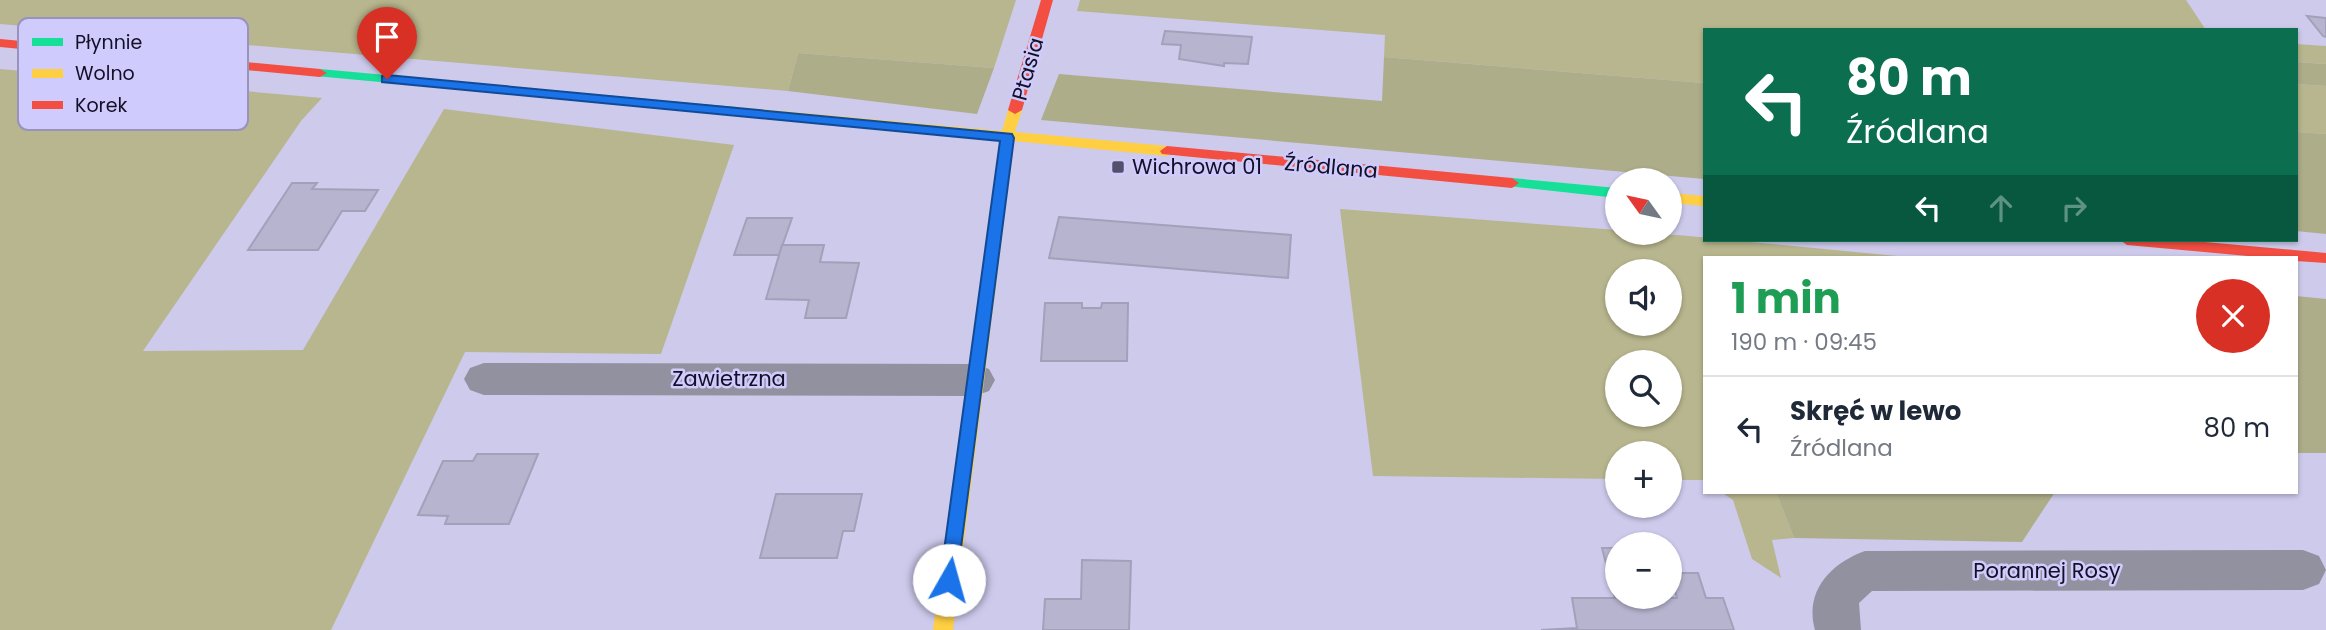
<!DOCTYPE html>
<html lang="pl">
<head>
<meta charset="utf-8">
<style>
	body { margin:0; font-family:Poppins,sans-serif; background:#f2f2f3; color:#1f2937; height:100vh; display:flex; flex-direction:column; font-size:26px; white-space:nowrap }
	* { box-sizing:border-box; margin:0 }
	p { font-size:23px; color:#747a83 }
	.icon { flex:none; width:38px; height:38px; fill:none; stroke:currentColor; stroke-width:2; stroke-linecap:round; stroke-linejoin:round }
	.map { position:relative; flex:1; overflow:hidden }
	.panel { position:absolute; left:1703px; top:256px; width:595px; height:238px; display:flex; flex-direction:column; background:#fff; border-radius:0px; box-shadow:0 2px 5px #0004 }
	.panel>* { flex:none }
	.banner { position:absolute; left:1703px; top:28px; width:595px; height:214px; border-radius:0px; box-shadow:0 2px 5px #0004; background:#0b6e4f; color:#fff; overflow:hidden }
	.needle { width:46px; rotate:303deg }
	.controls { position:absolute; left:1605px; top:168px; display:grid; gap:14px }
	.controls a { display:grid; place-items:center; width:77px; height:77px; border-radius:50%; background:#fff; box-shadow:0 2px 5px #0004; font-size:35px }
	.pin { position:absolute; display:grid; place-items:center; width:60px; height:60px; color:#fff; margin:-72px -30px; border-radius:50% 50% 50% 0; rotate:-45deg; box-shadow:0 0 7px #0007 }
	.pin .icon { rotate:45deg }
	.me { position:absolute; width:77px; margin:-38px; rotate:7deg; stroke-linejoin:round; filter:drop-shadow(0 0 5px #0008) }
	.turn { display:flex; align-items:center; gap:24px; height:147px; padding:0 28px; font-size:32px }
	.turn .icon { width:91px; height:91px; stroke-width:2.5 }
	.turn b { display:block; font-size:49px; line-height:60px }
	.lanes { display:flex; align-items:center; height:66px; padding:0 28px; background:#0003; justify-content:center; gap:35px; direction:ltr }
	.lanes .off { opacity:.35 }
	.round { display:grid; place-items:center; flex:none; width:74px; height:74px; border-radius:37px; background:#f2f2f3 }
	.headline { display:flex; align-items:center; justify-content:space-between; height:119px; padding:0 28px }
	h1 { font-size:42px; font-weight:700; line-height:52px; color:#1e9e55 }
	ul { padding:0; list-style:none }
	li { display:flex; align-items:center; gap:21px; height:105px; padding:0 28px; border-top:2px solid #e0e1e3 }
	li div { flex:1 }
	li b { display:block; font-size:26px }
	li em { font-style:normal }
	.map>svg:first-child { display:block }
	.green { fill:#b8b68e; fill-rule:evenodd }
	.forest { fill:#aead8a }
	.building { fill:#b6b4cf; stroke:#a3a0ba; stroke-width:2 }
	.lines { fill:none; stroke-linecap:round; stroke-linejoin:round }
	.street { fill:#92919f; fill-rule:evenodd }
	.fast { fill:#16e098; fill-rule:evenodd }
	.slow { fill:#ffcf43; fill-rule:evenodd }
	.jam { fill:#f24e42; fill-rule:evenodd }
	.route { fill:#1a73e8; stroke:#114b97; stroke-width:2 }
	.poi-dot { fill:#54506b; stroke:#cfcbfd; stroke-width:2.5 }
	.labels { text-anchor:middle; stroke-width:5; stroke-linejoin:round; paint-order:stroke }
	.street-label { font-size:21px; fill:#130f25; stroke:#cfcbfd }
	.poi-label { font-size:21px; fill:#130f25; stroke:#cfcbfd; text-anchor:start }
	.key { fill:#cfcbfd; stroke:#9793bc; stroke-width:2 }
	.key-label { font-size:19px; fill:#130f25 }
</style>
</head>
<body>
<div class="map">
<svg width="2326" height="630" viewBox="0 0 2326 630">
	<rect width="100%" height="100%" fill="#cdcaec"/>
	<g class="green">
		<polygon points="0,0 1016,0 994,68 798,53 788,91 0,24"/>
		<polygon points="1080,0 2186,0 2206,30 1704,30 1704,83 1384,57 1385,35 1077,11"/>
		<polygon points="2296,44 2326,46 2326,64 2296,62"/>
		<polygon points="0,69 322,98 301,121 143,351 303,350 444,109 734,145 661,354 465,352 331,630 0,630"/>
		<polygon points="2296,84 2326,86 2326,134 2296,132"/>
		<path d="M1340 209 1617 230V233L1678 235 1907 257H1704V480H1670V453H1617V479L1373 476ZM1617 271H1670V324H1617ZM1617 362H1670V415H1617Z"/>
		<polygon points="1721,492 1776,492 1794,538 1772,540 1781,578 1752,559 1733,500"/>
	</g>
	<g class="forest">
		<polygon points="798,53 994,68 977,114 788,91"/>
		<polygon points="1384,57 1704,83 1704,179 1041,120 1059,74 1382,101"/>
		<polygon points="2296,62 2326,64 2326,86 2296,84"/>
		<polygon points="2296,132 2326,134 2326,234 2296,231"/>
		<polygon points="2296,296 2326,299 2326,453 2296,453"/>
		<polygon points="1776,492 2055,492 2022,542 1794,538"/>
	</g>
	<g class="building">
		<polygon points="2307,16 2326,18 2326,37 2323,36"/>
		<polygon points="1165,31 1252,37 1248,64 1224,63 1224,66 1179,59 1181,45 1162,44"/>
		<polygon points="292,183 317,183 312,189 378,190 365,211 342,211 318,250 248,250"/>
		<polygon points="1059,217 1291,235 1288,278 1049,258"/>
		<polygon points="747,218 792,218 779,255 734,255"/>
		<polygon points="782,245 824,245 820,262 859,263 846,318 805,318 809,300 766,299"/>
		<polygon points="1045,303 1082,303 1082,308 1101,308 1102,303 1128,303 1127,361 1041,361"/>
		<polygon points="477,454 538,454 509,524 445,524 448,516 418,515 443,461 473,461"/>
		<polygon points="776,494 862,494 854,531 843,531 837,558 760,558"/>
		<polygon points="1602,548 1617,548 1617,597 1677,598 1670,573 1698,573 1706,598 1723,598 1734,630 1541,630 1577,628 1572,598 1615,598"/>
		<polygon points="1082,560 1131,561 1129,630 1043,630 1045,599 1081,599"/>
	</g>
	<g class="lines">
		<g class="street">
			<polygon points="484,363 975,364 989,369 995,380 989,391 975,396 484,395 470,390 464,379 470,368"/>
			<path d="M2303 550 2319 556 2326 570 2319 584 2303 590 1872 591 1859 603 1861 630H1815C1804 591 1831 563 1865 551Z"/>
		</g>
		<g class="fast">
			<polygon points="320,69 736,107 743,111 736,115 315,76 315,70"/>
			<polygon points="1512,178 1617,188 1617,198 1507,186 1505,183 1507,180"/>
		</g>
		<g class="slow">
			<polygon points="1015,106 1022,110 1015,132 1167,146 1174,151 1167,156 1014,141 953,630 933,630 1000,140 736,115 729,111 736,107 1002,131 1008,110"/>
			<polygon points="1670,193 1704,196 1704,206 1670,203"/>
		</g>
		<g class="jam">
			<polygon points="1041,0 1053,0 1022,110 1015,114 1008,110"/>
			<polygon points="0,39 320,69 327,73 320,77 0,47"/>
			<polygon points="1167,146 1512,178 1519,183 1512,188 1162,154 1160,151"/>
			<polygon points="2120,240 2183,240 2326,253 2326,263 2296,261 2296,257 2259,257 2127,245"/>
		</g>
	</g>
	<polygon class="route" points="387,75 1012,134 1014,138 956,586 949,588 943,586 940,580 1000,141 382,82 382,76"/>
	<rect class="poi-dot" x="1111" y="160" width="14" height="14" rx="3.5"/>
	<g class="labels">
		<g class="street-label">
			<text transform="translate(1028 69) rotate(-74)" y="7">Ptasia</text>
			<text transform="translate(1331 167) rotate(5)" y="7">Źródlana</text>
			<text x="729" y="386">Zawietrzna</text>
			<text x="2047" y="578">Porannej Rosy</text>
		</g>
		<g class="poi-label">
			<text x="1132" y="174">Wichrowa 01</text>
		</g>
	</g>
	<rect x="18" y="18" width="230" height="112" rx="10" class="key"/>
	<rect x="32" y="38" width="31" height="8" fill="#16e098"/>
	<rect x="32" y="69" width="31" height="9" fill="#ffcf43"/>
	<rect x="32" y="101" width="31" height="8" fill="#f24e42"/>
	<g class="key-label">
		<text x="75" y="49">Płynnie</text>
		<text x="75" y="80">Wolno</text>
		<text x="75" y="112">Korek</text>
	</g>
</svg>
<div class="controls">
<a><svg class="needle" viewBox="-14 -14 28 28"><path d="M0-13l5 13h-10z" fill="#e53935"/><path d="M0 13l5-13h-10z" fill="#747a83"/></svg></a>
<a><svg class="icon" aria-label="sound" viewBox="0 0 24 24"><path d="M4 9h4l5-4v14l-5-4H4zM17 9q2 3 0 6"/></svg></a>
<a><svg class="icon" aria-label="search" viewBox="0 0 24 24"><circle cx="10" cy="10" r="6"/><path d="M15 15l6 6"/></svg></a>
<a>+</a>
<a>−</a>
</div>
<div class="pin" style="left:387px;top:79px;background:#d93025"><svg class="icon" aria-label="arrive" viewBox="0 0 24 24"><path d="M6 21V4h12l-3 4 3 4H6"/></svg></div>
<svg class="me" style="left:949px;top:580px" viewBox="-20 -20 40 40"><circle r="19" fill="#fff"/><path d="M0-13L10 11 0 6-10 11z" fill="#1a73e8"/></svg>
<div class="banner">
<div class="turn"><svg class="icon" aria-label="left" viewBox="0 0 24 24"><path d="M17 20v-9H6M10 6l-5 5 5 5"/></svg><div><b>80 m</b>Źródlana</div></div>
<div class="lanes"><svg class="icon" aria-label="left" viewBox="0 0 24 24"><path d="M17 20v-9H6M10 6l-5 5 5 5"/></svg><svg class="icon off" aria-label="ahead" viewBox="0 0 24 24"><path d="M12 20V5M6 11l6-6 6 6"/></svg><svg class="icon off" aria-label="right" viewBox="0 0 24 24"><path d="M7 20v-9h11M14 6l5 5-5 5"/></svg></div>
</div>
<section class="panel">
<div class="headline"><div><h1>1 min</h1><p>190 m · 09:45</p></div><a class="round" style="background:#d93025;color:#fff"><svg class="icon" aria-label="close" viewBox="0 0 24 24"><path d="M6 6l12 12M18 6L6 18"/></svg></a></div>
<ul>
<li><svg class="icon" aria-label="left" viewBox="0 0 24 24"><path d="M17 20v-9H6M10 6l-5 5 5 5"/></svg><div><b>Skręć w lewo</b><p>Źródlana</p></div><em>80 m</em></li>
</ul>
</section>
</div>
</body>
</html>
